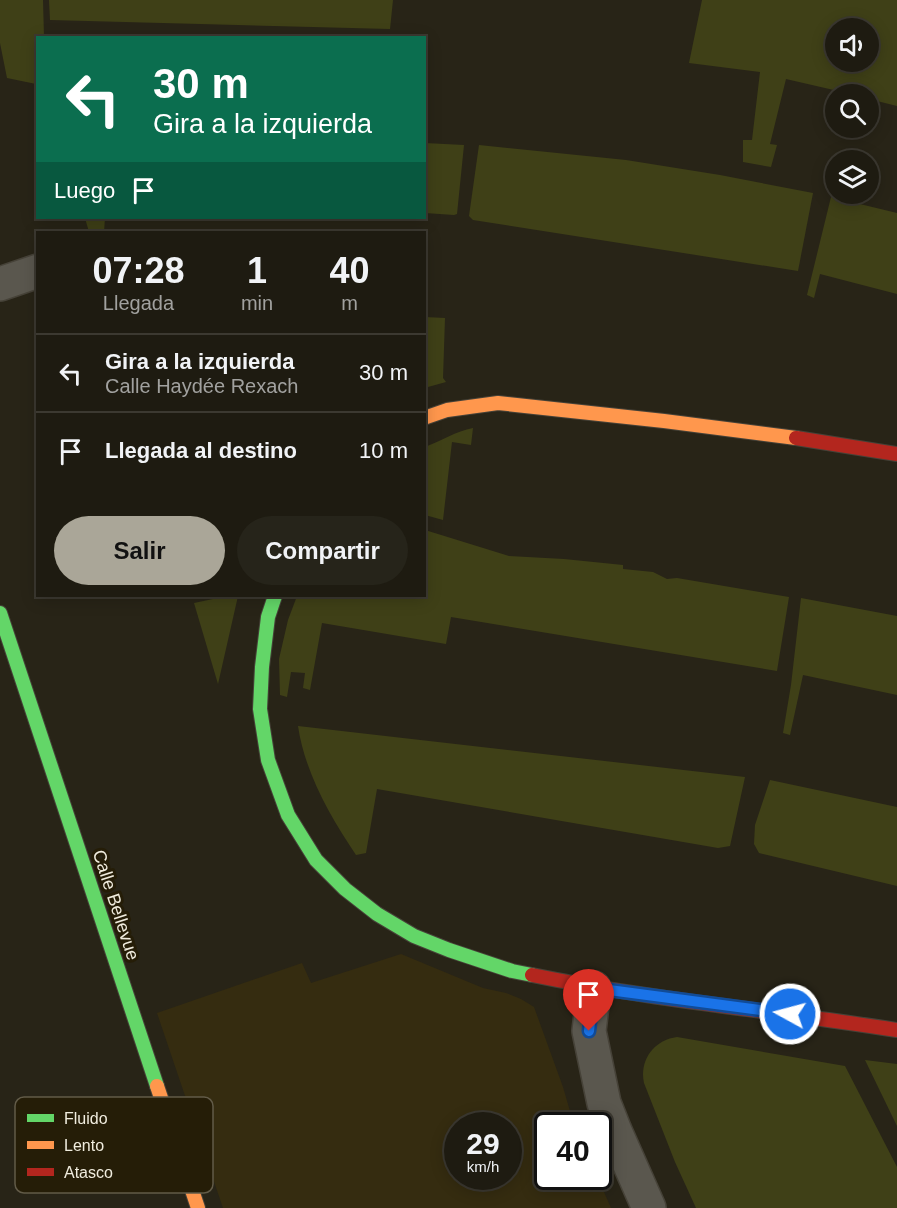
<!DOCTYPE html>
<html lang="es">
<head>
<meta charset="utf-8">
<style>
	body { margin:0; font-family:Arial,sans-serif; background:#26241a; color:#f1f3f6; height:100vh; display:flex; flex-direction:column; font-size:22px; white-space:nowrap }
	* { box-sizing:border-box; margin:0 }
	p { font-size:20px; color:#a1a19f }
	.icon { flex:none; width:33px; height:33px; fill:none; stroke:currentColor; stroke-width:2; stroke-linecap:round; stroke-linejoin:round }
	.map { position:relative; flex:1; overflow:hidden }
	.side { position:absolute; left:36px; top:231px; width:390px; height:366px; display:flex; flex-direction:column; background:#1e1b11; border-radius:0px; box-shadow:0 3px 15px #0003,0 0 0 2px #3c3931 }
	.side>* { flex:none }
	.top-card { position:absolute; left:36px; top:36px; width:390px; height:183px; border-radius:0px; box-shadow:0 3px 15px #0003,0 0 0 2px #3c3931; background:#0b6e4f; color:#fff; overflow:hidden }
	.controls { position:absolute; left:825px; top:18px; display:grid; gap:12px }
	.controls a { display:grid; place-items:center; width:54px; height:54px; border-radius:50%; background:#1e1b11; box-shadow:0 3px 15px #0003,0 0 0 2px #3c3931; font-size:30px }
	.speed { position:absolute; left:444px; top:1112px; display:flex; gap:12px; font-size:30px; font-weight:700; text-align:center }
	.speed>* { display:grid; place-content:center; width:78px; height:78px; border-radius:50%; background:#1e1b11; box-shadow:0 3px 15px #0003,0 0 0 2px #3c3931; line-height:1 }
	.speed small { font-size:15px; font-weight:400 }
	.speed .limit { border:3px solid #111; border-radius:9px; background:#fff; color:#111 }
	.pin { position:absolute; display:grid; place-items:center; width:51px; height:51px; color:#fff; margin:-62px -26px; border-radius:50% 50% 50% 0; rotate:-45deg; box-shadow:0 0 6px #0007 }
	.pin .icon { rotate:45deg }
	.me { position:absolute; width:66px; margin:-33px; rotate:277deg; stroke-linejoin:round; filter:drop-shadow(0 0 4px #0008) }
	.turn { display:flex; align-items:center; gap:21px; height:126px; padding:0 18px; font-size:27px }
	.turn .icon { width:78px; height:78px; stroke-width:2.5 }
	.turn b { display:block; font-size:42px; line-height:51px }
	.then { display:flex; align-items:center; height:57px; padding:0 18px; background:#0003; gap:12px; font-size:22px }
	.eta { display:flex; justify-content:space-evenly; align-items:center; height:102px; text-align:center }
	.eta b { font-size:36px; font-weight:800; line-height:42px }
	.action { display:flex; gap:12px; margin-top:auto; padding:12px 18px }
	.action a { flex:1; height:69px; border-radius:36px; background:#aaa698; color:#111; font-size:24px; font-weight:800; line-height:69px; text-align:center }
	.action a+a { background:#26241a; color:#f1f3f6 }
	ul { padding:0; list-style:none }
	li { display:flex; align-items:center; gap:18px; height:78px; padding:0 18px; border-top:2px solid #3c3931 }
	li div { flex:1 }
	li b { display:block; font-size:22px }
	li em { font-style:normal }
	.map>svg:first-child { display:block }
	.built { fill:#352c10; fill-rule:evenodd }
	.green { fill:#3f4017; fill-rule:evenodd }
	.lines { fill:none; stroke-linecap:round; stroke-linejoin:round }
	.street-casing { stroke:#464238; stroke-width:36 }
	.fast-casing { stroke:#464238; stroke-width:16 }
	.slow-casing { stroke:#464238; stroke-width:16 }
	.jam-casing { stroke:#464238; stroke-width:16 }
	.street { stroke:#5a574e; stroke-width:33 }
	.fast { stroke:#63d668; stroke-width:14 }
	.slow { stroke:#ff974d; stroke-width:14 }
	.jam { stroke:#b3261e; stroke-width:14 }
	.route-casing { stroke:#114b97; stroke-width:15 }
	.route { stroke:#1a73e8; stroke-width:10 }
	.labels { text-anchor:middle; stroke-width:6; stroke-linejoin:round; paint-order:stroke }
	.street-label { font-size:18px; fill:#f0ecde; stroke:#251d07 }
	.key { fill:#251d07; stroke:#625b48; stroke-width:1.5 }
	.key-label { font-size:16px; fill:#f0ecde }
</style>
</head>
<body>
<div class="map">
<svg width="897" height="1208" viewBox="0 0 897 1208">
	<rect width="100%" height="100%" fill="#282417"/>
	<path class="built" d="M401 954 483 988 506 993 521 999 534 1007 563 1087 574 1125H548V1176H597L611 1208H223L157 1013 302 963 311 983ZM458 1125H508V1176H458Z"/>
	<g class="green">
		<polygon points="0,0 43,0 44,37 38,38 37,91 36,84 7,78 0,43"/>
		<polygon points="49,0 393,0 390,29 50,20"/>
		<path d="M702 0H897V106L869 99 868 94H851L786 79 770 144 777 145 771 167 743 162V140H752L760 72 689 63ZM836 28H868V62H836Z"/>
		<polygon points="425,143 464,145 457,214 454,215 425,213"/>
		<polygon points="479,145 626,160 720,175 813,193 798,271 473,220 469,216"/>
		<polygon points="831,197 897,213 897,294 820,274 814,298 807,295"/>
		<polygon points="85,218 105,218 104,232 89,232"/>
		<polygon points="425,317 445,318 443,378 446,382 428,387 425,385"/>
		<path d="M473 428 471 445 452 442 443 520 425 515V447C441 441 456 431 473 428Z"/>
		<polygon points="425,530 509,556 564,559 623,565 623,569 653,572 667,579 677,578 789,597 777,671 451,617 446,644 322,623 310,690 303,688 305,673 291,672 287,697 280,695 279,659 288,620 297,596 424,596"/>
		<polygon points="227,596 238,596 218,684 194,603"/>
		<polygon points="801,598 897,616 897,695 803,675 790,735 783,733 791,685"/>
		<path d="M298 726 745 777 730 846 718 848 377 789 366 853 356 855C330 816 305 773 298 726Z"/>
		<polygon points="770,780 897,807 897,886 759,853 754,844 755,825"/>
		<path d="M677 1037 845 1066 897 1167V1208H696L675 1162 644 1083C639 1060 654 1040 677 1037Z"/>
		<polygon points="865,1060 897,1064 897,1126"/>
	</g>
	<g class="lines">
		<g class="street-casing">
			<g id="street">
				<polyline points="0,284 38,271"/>
				<polyline points="594,988 589,1031 604,1103 615,1131 649,1208"/>
			</g>
		</g>
		<g class="fast-casing">
			<g id="fast">
				<polyline points="275,596 268,617 262,667 260,709 268,760 288,815 316,860 345,889 377,914 414,936 449,950 512,971 532,975"/>
				<polyline points="0,613 157,1086"/>
			</g>
		</g>
		<g class="slow-casing">
			<g id="slow">
				<polyline points="424,418 447,410 498,403 664,421 796,438"/>
				<polyline points="157,1086 198,1208"/>
			</g>
		</g>
		<g class="jam-casing">
			<g id="jam">
				<polyline points="796,438 897,454"/>
				<path d="M532 975C653 1000 776 1011 897 1030"/>
			</g>
		</g>
		<use href="#street" class="street"/>
		<use href="#fast" class="fast"/>
		<use href="#slow" class="slow"/>
		<use href="#jam" class="jam"/>
	</g>
	<g class="lines">
		<g class="route-casing">
			<polyline id="route" points="589,1031 594,988 790,1014"/>
		</g>
		<use href="#route" class="route"/>
	</g>
	<g class="labels">
		<g class="street-label">
			<text transform="translate(116 905) rotate(72)" y="6">Calle Bellevue</text>
		</g>
	</g>
	<rect x="15" y="1097" width="198" height="96" rx="9" class="key"/>
	<rect x="27" y="1114" width="27" height="8" fill="#63d668"/>
	<rect x="27" y="1141" width="27" height="8" fill="#ff974d"/>
	<rect x="27" y="1168" width="27" height="8" fill="#b3261e"/>
	<g class="key-label">
		<text x="64" y="1124">Fluido</text>
		<text x="64" y="1151">Lento</text>
		<text x="64" y="1178">Atasco</text>
	</g>
</svg>
<div class="controls">
<a><svg class="icon" aria-label="sound" viewBox="0 0 24 24"><path d="M4 9h4l5-4v14l-5-4H4zM17 9q2 3 0 6"/></svg></a>
<a><svg class="icon" aria-label="search" viewBox="0 0 24 24"><circle cx="10" cy="10" r="6"/><path d="M15 15l6 6"/></svg></a>
<a><svg class="icon" aria-label="layers" viewBox="0 0 24 24"><path d="M12 4l9 5-9 5-9-5zM3 14l9 5 9-5"/></svg></a>
</div>
<div class="speed"><div>29<small>km/h</small></div><div class="limit">40</div></div>
<div class="pin" style="left:589px;top:1031px;background:#d93025"><svg class="icon" aria-label="arrive" viewBox="0 0 24 24"><path d="M6 21V4h12l-3 4 3 4H6"/></svg></div>
<svg class="me" style="left:790px;top:1014px" viewBox="-20 -20 40 40"><circle r="17" fill="#1a73e8" stroke="#fff" stroke-width="3"/><path d="M0-11L8 9 0 5-8 9z" fill="#fff"/></svg>
<div class="top-card">
<div class="turn"><svg class="icon" aria-label="left" viewBox="0 0 24 24"><path d="M17 20v-9H6M10 6l-5 5 5 5"/></svg><div><b>30 m</b>Gira a la izquierda</div></div>
<div class="then">Luego<svg class="icon" aria-label="arrive" viewBox="0 0 24 24"><path d="M6 21V4h12l-3 4 3 4H6"/></svg></div>
</div>
<section class="side">
<div class="eta">
<div><b>07:28</b><p>Llegada</p></div>
<div><b>1</b><p>min</p></div>
<div><b>40</b><p>m</p></div>
</div>
<ul>
<li><svg class="icon" aria-label="left" viewBox="0 0 24 24"><path d="M17 20v-9H6M10 6l-5 5 5 5"/></svg><div><b>Gira a la izquierda</b><p>Calle Haydée Rexach</p></div><em>30 m</em></li>
<li><svg class="icon" aria-label="arrive" viewBox="0 0 24 24"><path d="M6 21V4h12l-3 4 3 4H6"/></svg><div><b>Llegada al destino</b></div><em>10 m</em></li>
</ul>
<div class="action"><a>Salir</a><a>Compartir</a></div>
</section>
</div>
</body>
</html>
